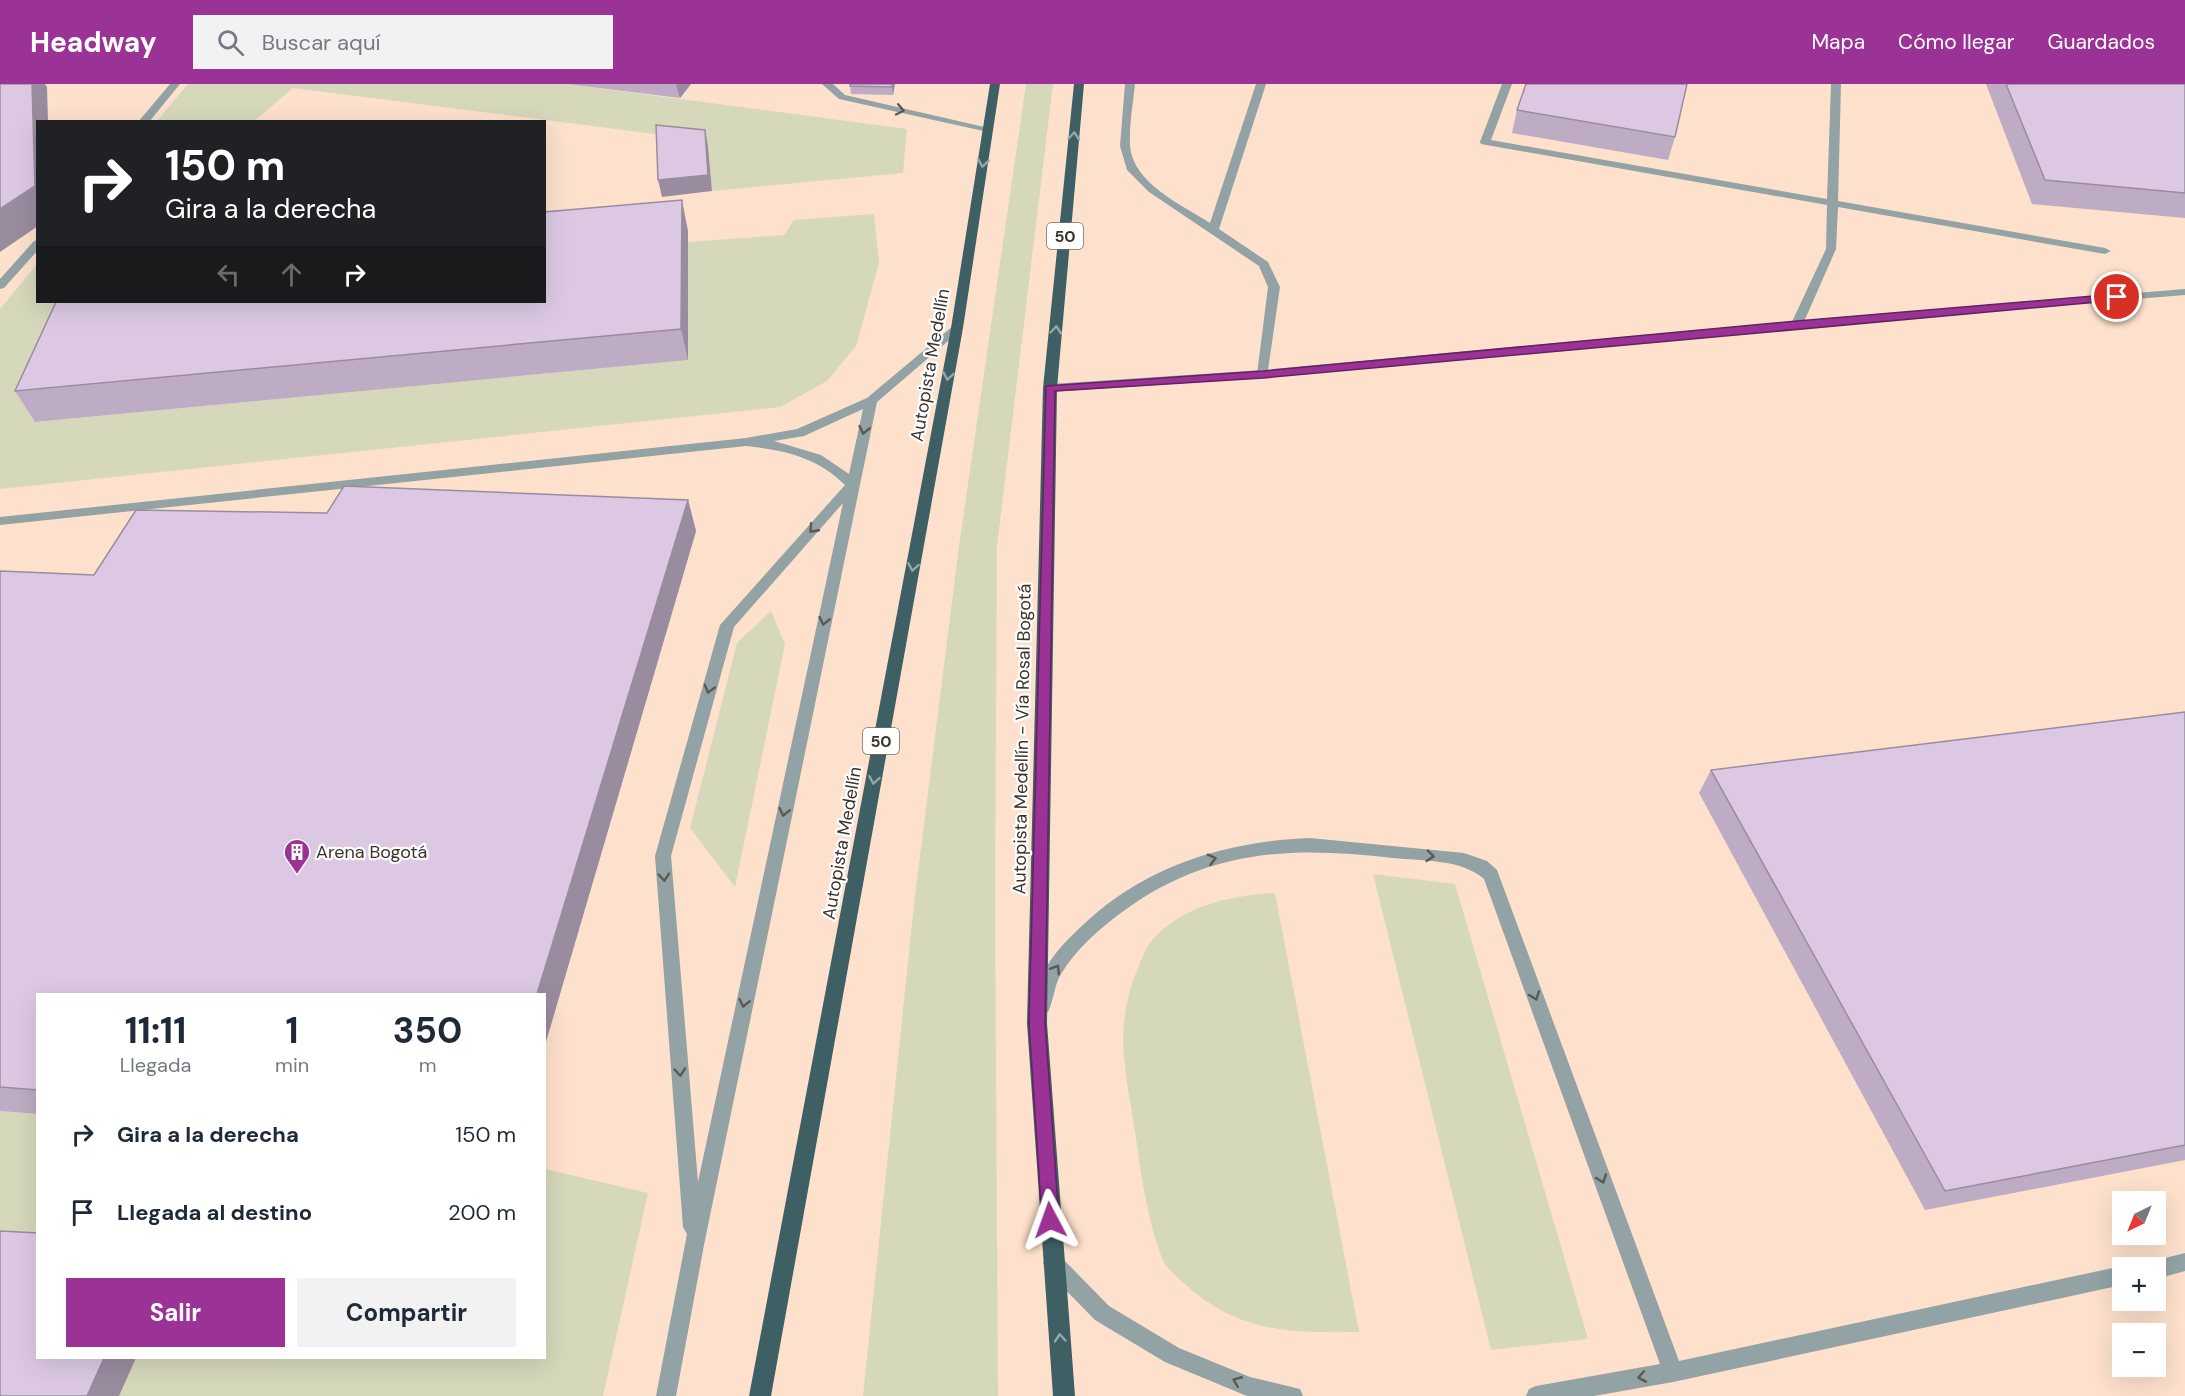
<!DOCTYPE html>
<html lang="es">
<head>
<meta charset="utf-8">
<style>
	body { margin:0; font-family:"DM Sans",sans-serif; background:#f2f2f3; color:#1f2937; height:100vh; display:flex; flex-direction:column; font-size:22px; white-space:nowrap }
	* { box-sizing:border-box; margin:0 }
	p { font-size:20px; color:#747a83 }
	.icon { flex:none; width:33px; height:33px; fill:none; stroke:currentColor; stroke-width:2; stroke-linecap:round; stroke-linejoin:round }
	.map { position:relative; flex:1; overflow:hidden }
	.drawer { position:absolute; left:36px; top:909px; width:510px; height:366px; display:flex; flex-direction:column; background:#fff; border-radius:0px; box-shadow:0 6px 24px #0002 }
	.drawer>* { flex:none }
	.banner { position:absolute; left:36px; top:36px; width:510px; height:183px; border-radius:0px; box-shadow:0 6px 24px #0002; background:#202124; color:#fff; overflow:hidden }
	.needle { width:39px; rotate:223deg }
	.buttons { position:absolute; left:2112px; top:1107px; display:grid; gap:12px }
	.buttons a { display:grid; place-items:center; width:54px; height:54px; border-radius:0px; background:#fff; box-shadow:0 6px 24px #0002; font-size:30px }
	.pin { position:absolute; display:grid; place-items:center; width:51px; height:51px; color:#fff; margin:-26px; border:3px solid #fff; border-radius:50%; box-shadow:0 2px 6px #0007 }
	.me { position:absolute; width:66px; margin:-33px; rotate:356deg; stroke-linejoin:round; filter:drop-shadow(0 0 4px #0008) }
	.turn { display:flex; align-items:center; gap:21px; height:126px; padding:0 30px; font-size:27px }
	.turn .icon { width:78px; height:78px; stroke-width:2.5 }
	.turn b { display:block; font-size:42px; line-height:51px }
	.lanes { display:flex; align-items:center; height:57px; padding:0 30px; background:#0003; justify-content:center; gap:30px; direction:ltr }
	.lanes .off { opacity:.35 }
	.eta { display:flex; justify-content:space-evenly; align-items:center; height:102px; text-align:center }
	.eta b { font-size:36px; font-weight:700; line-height:42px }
	.action { display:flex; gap:12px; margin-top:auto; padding:12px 30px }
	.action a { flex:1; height:69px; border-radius:0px; background:#9b3397; color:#fff; font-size:24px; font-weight:700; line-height:69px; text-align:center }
	.action a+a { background:#f2f2f3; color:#1f2937 }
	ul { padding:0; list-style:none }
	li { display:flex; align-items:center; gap:18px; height:78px; padding:0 30px }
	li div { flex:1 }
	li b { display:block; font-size:22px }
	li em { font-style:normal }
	header { display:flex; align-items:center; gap:36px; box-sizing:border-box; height:84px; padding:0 30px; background:#9b3397; color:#fff }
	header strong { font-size:28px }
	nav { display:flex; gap:33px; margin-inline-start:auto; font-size:21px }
	.search { width:420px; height:54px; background:#f2f2f3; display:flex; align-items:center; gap:15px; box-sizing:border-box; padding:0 21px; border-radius:0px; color:#747a83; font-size:22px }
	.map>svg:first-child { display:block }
	.green { fill:#d6d8bc }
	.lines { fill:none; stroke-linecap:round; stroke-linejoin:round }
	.service { fill:#92a2a5; fill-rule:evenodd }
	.minor { fill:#92a2a5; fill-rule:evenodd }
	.trunk { fill:#3e5f64; fill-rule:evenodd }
	.wall { fill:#bdacc3 }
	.shaded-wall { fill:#9a8c9f }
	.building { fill:#dcc8e3; stroke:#9a8c9f; stroke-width:1.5 }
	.oneway { stroke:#5a5954 }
	.oneway2 { stroke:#95a7aa }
	.route { fill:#9b3397; stroke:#652162; stroke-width:1.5 }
	.labels { text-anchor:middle; stroke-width:4.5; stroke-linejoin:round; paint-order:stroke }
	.shield { fill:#fff; stroke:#767069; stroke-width:1.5 }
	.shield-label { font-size:16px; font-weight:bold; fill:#3c3229 }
	.street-label { font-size:18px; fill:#3c3229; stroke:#fff }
	.poi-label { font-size:18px; fill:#3c3229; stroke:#fff; text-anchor:start }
</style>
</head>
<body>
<header>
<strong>Headway</strong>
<div class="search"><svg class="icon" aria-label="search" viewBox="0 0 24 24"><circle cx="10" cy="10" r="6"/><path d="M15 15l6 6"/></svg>Buscar aquí</div>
<nav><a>Mapa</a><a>Cómo llegar</a><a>Guardados</a></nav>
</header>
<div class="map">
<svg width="2185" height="1312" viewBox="0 0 2185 1312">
	<rect width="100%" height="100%" fill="#fde1cc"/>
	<g class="green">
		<polygon points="188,0 567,0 907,45 903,89 712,107 708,63 686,54 293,4 254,37 156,38"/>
		<polygon points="1026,0 1053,0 997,462 995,819 998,1312 863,1312 914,820 959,462"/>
		<polygon points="874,130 879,179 856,262 827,297 780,323 0,405 0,225 37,180 38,218 88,218 36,338 675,277 688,158 784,151 794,136"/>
		<polygon points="771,527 785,560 735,803 690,744 737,559"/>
		<polygon points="1373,790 1455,800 1588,1255 1491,1266"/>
		<path d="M1275 809 1359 1248C1277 1249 1229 1247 1169 1185 1154 1170 1141 1091 1138 1068 1133 1032 1125 995 1123 960 1123 939 1126 917 1133 897 1138 885 1143 867 1152 856 1182 822 1231 811 1275 809Z"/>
		<polygon points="0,1027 37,1030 37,1166 0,1164"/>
		<polygon points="545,1085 648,1109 603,1312 119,1312 136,1274 544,1274"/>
	</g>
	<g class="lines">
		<g class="service">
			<polygon points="170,0 180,0 149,38 138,38"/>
			<polygon points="822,0 833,0 845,11 993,45 988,48 839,15"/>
			<path d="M1125 0H1135C1133 20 1129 41 1130 61 1132 99 1182 121 1210 139L1256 0H1266L1219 145 1268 178 1280 203 1267 293 1263 294 1257 290 1268 203 1259 182 1149 108 1127 86 1120 62Z"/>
			<polygon points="1502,0 1512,0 1491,56 1827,115 1831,0 1841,0 1838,117 2105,164 2111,167 2105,170 1838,123 1836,165 1803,240 1801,242 1793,242 1791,240 1826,165 1827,121 1481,60 1480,58"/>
			<polygon points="38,156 38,166 4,204 0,205 0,195 34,157"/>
			<path d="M957 241 961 242V246L877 318 704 1161 676 1312H656L687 1150 683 1143 655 772 720 541 845 401C817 373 784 366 746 362L0 441V433L746 354 797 345 867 314 953 242ZM863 325 849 390 821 371 774 357 804 352ZM843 419 698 1098 671 772 734 543Z"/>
			<path d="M1310 754 1464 769 1487 777 1497 786 1679 1277 2122 1182 2125 1184H2122V1201L1673 1298 1594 1312H1526L1529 1305 1536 1302 1660 1280 1484 795C1462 775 1422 777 1393 774 1294 762 1209 765 1125 826 1101 843 1076 865 1061 890 1054 901 1054 916 1048 928L1042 931 1036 928 1033 923C1037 910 1040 896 1046 884 1055 867 1071 852 1085 839 1147 781 1227 757 1310 754Z"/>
			<polygon points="2185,1169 2185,1187 2156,1195 2156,1184 2147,1184 2149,1178"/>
			<polygon points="1053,1170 1060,1172 1109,1222 1179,1264 1250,1293 1300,1305 1303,1312 1247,1312 1165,1278 1095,1236 1046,1186 1043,1179 1046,1172"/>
		</g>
		<polygon class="minor" points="2185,205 2185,211 1797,243 1263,294 1050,308 1044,304 1050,300 1263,286 1797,237"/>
		<g class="trunk">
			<polygon points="990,0 1000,0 963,244 771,1312 749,1312 951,244"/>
			<polygon points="1074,0 1084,0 1057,304 1047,939 1075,1312 1053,1312 1027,939 1043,304"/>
		</g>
	</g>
	<g class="wall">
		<polygon points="567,0 691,0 680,14"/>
		<polygon points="850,0 895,0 893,11 851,10"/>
		<polygon points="1986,0 2185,0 2185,134 2032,120"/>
		<polygon points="1517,26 1675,53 1668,76 1512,49"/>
		<polygon points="688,147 688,276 35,338 15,307"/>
		<polygon points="688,416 696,447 545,961 544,910 38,910 38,1030 0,1027 0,487 94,491 327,429"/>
		<polygon points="2185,628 2185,1076 1925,1126 1699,709 1711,686"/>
	</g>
	<g class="shaded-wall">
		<polygon points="32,0 45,0 47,3 48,38 38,38 38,142 0,168 0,125"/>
		<polygon points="676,0 691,0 680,14"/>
		<polygon points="892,0 895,0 893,11 892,3"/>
		<polygon points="705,46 708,62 712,107 662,113 658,96"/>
		<polygon points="682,116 688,147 688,276 681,245"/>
		<polygon points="688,416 696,447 545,961 544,910 537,910"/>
		<polygon points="104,1274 136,1274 119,1312 87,1312"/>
	</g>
	<g class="building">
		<polygon points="0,0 32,0 35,102 0,125"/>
		<polygon points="850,0 892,0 892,3 850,2"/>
		<polygon points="1526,0 1687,0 1675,53 1517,26"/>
		<polygon points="2006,0 2185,0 2185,109 2045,96"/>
		<polygon points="656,41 705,46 708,91 658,96"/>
		<polygon points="682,116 681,245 15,307 56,218 544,218 544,128"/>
		<polygon points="344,402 688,416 537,910 38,910 38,1006 0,1003 0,487 94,491 136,426 327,429"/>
		<polygon points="2185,628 2185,1061 1945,1107 1711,686"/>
		<polygon points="0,1147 38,1149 38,1274 104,1274 87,1312 0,1312"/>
	</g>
	<defs><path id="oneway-chevron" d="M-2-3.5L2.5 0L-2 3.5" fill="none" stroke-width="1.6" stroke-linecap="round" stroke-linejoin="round" transform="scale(1.5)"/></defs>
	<g class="oneway">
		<use href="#oneway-chevron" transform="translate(900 26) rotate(12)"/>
		<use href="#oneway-chevron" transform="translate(864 346) rotate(103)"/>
		<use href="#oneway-chevron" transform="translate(813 445) rotate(132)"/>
		<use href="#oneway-chevron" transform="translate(824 537) rotate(102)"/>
		<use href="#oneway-chevron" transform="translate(709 605) rotate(106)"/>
		<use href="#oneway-chevron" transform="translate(784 728) rotate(102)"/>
		<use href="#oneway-chevron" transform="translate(1430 772) rotate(6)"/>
		<use href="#oneway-chevron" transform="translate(1212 775) rotate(-15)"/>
		<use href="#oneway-chevron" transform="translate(664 793) rotate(85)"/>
		<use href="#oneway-chevron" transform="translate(1056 885) rotate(-58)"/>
		<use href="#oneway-chevron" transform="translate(1535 912) rotate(70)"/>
		<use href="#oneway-chevron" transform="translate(744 919) rotate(102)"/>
		<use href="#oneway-chevron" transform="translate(680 988) rotate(85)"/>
		<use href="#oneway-chevron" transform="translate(1602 1095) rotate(70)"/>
		<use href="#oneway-chevron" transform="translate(1642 1293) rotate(170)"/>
		<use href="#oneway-chevron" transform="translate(1237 1297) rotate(-158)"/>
	</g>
	<g class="oneway2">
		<use href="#oneway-chevron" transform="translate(1074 52) rotate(-85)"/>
		<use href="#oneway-chevron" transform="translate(983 79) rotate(99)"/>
		<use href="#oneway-chevron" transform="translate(1056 246) rotate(-85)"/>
		<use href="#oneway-chevron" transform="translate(948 292) rotate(100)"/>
		<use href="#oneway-chevron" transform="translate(913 483) rotate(100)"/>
		<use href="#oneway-chevron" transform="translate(874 696) rotate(100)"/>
		<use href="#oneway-chevron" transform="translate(1060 1254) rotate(-95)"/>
	</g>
	<polygon class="route" points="2117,210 2122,213 2120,216 1263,294 1055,307 1045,939 1059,1136 1057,1142 1050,1144 1044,1142 1042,1136 1029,939 1046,302 1263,287 1797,237"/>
	<defs>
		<g id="building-pin" transform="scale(1.35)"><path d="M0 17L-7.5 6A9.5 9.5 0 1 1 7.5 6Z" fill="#9b3397" stroke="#fff"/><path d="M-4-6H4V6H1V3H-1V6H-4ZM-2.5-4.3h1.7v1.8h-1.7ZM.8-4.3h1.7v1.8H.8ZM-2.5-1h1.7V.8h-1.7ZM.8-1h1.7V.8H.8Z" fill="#fff"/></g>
	</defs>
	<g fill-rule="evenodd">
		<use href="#building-pin" x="297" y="768"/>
	</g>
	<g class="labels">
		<g class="shield">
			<rect x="1047" y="139" width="36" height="26" rx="4.5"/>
			<rect x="863" y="644" width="36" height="26" rx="4.5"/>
		</g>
		<g class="shield-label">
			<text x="1065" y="158">50</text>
			<text x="881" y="663">50</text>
		</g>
		<g class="street-label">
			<text transform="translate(930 281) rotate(-80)" y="6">Autopista Medellín</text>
			<text transform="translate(1022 655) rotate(-89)" y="6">Autopista Medellín - Vía Rosal Bogotá</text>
			<text transform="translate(842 759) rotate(-80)" y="6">Autopista Medellín</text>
		</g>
		<g class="poi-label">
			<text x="316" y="774">Arena Bogotá</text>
		</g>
	</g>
</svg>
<div class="buttons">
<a><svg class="needle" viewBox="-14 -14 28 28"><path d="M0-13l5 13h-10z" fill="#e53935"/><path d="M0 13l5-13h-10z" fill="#747a83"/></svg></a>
<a>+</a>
<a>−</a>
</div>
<div class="pin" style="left:2117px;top:213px;background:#d93025"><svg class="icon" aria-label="arrive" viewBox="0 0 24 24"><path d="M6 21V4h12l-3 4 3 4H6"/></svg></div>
<svg class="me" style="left:1050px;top:1136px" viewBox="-20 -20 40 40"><path d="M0-17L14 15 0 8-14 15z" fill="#9b3397" stroke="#fff" stroke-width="4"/></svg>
<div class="banner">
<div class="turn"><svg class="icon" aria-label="right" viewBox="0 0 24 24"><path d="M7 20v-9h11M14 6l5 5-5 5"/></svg><div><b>150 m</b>Gira a la derecha</div></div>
<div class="lanes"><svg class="icon off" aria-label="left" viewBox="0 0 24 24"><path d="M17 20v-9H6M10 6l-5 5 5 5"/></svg><svg class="icon off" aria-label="ahead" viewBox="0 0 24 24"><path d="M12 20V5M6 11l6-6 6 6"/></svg><svg class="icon" aria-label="right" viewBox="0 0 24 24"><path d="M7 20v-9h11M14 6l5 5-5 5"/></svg></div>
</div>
<section class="drawer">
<div class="eta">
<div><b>11:11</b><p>Llegada</p></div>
<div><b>1</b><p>min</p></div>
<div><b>350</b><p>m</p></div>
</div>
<ul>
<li><svg class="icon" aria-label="right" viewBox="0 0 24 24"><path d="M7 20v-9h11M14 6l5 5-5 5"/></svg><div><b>Gira a la derecha</b></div><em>150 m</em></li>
<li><svg class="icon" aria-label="arrive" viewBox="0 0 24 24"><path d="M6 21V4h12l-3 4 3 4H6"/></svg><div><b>Llegada al destino</b></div><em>200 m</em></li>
</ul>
<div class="action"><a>Salir</a><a>Compartir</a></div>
</section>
</div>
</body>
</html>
